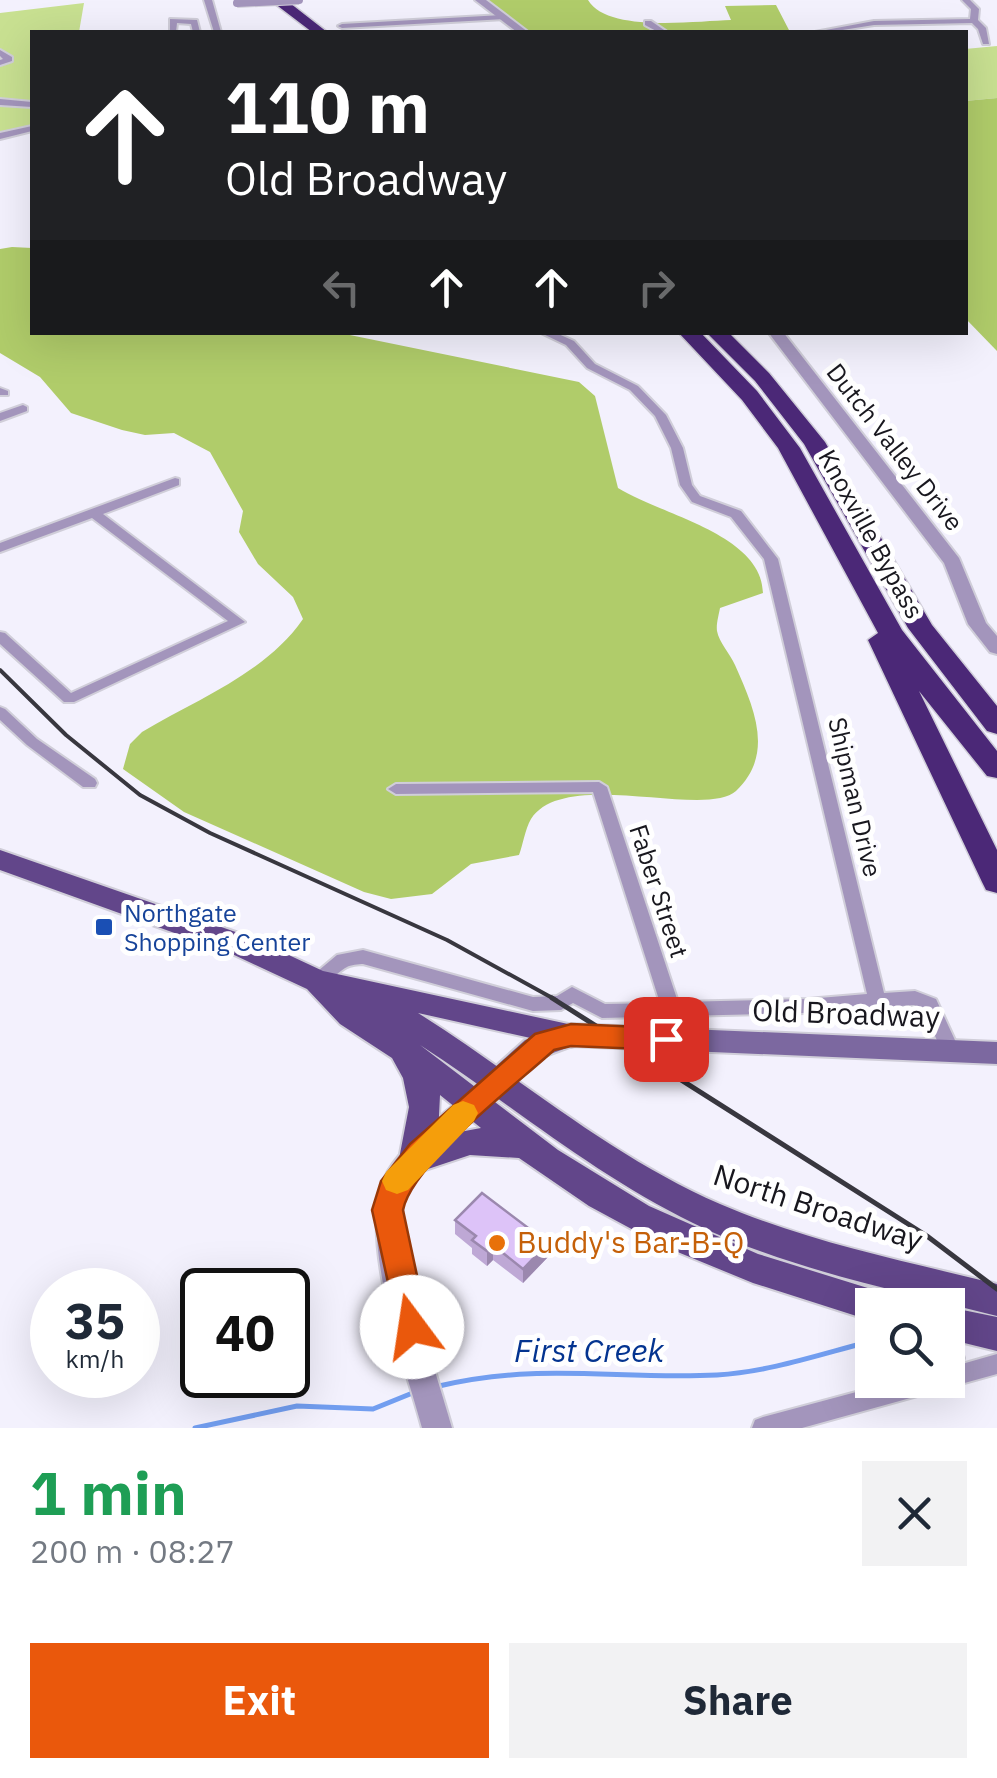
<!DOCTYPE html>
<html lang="en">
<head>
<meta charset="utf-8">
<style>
	body { margin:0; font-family:"IBM Plex Sans",sans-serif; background:#f2f2f3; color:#1f2937; height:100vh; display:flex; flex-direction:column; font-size:38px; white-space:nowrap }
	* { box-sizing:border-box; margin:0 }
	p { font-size:32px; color:#747a83 }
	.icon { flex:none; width:55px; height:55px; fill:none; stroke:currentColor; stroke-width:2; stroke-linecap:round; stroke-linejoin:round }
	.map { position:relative; height:1428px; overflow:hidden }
	.drawer { display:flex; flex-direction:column; background:#fff; flex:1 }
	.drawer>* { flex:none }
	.hud { position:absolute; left:30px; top:30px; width:938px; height:305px; border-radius:0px; box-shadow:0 10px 40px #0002; background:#202124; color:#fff; overflow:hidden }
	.controls { position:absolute; left:855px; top:1288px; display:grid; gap:20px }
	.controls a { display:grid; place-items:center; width:110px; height:110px; border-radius:0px; background:#fff; box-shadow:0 10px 40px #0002; font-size:50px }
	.speed { position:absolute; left:30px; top:1268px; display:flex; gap:20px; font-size:50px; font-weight:700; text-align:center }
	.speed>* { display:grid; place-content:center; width:130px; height:130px; border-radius:50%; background:#fff; box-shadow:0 10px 40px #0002; line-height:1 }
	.speed small { font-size:25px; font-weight:400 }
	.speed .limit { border:5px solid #111; border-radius:15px; background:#fff; color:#111 }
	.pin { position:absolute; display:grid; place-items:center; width:85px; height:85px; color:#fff; margin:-42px; border-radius:20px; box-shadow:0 5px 15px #0006 }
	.me { position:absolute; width:110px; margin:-55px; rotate:346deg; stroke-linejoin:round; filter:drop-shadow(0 0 8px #0008) }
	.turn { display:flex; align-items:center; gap:35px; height:210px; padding:0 30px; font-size:45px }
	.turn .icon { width:130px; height:130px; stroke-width:2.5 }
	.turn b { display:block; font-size:70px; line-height:85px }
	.lanes { display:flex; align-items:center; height:95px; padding:0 30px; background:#0003; justify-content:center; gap:50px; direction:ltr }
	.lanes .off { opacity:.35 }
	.round { display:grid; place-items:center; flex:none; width:105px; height:105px; border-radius:0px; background:#f2f2f3 }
	.head { display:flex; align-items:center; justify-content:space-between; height:170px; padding:0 30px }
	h1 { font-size:60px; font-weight:800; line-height:75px; color:#1e9e55 }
	.cta { display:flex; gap:20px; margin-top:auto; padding:20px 30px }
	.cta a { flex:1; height:115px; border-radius:0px; background:#ea580c; color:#fff; font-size:40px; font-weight:800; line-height:115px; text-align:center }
	.cta a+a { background:#f2f2f3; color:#1f2937 }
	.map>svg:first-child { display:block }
	.green { fill:#c8e091 }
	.forest { fill:#b0cc6a }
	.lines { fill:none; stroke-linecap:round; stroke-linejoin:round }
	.stream { stroke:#729ef0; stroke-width:5 }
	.minor-casing { stroke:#d0ced9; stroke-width:4 }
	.tertiary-casing { stroke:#d0ced9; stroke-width:4 }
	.secondary-casing { stroke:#d0ced9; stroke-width:4 }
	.primary-casing { stroke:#d0ced9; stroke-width:4 }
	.motorway-casing { stroke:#d0ced9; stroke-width:3 }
	.minor { fill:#a395bc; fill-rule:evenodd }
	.tertiary { fill:#a395bc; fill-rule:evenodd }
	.secondary { fill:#7c68a0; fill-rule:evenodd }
	.primary { fill:#62468a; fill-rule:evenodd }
	.motorway { fill:#4b2877; fill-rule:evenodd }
	.rail-far1 { stroke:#38373f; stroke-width:4 }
	.rail { stroke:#38373f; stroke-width:5 }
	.minor-bridge-casing { stroke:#d0ced9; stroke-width:10; stroke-linecap:butt }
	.minor-bridge { stroke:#a395bc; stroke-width:8 }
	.wall { fill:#bea8d5 }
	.shaded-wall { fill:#9b88ae }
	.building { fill:#ddc3f8; stroke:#9b88ae; stroke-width:2.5 }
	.route { fill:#ea580c; stroke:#983908; stroke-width:2.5 }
	.slow { fill:#f59e0b }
	.transit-dot { fill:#1a4fb4; stroke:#fff; stroke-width:4 }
	.food-dot { fill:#e8710a; stroke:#fff; stroke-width:4 }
	.labels { text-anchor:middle; stroke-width:10; stroke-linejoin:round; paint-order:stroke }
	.street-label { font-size:25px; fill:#18171e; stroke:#fff }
	.transit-label { font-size:25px; fill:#164399; stroke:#fff; text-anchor:start }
	.near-street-label { font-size:30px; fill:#18171e; stroke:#fff }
	.near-food-label { font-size:30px; fill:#c56008; stroke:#fff; text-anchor:start }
	.near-water-label { font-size:32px; font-style:italic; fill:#043490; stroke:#fff }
</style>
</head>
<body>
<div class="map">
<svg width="997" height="1428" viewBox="0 0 997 1428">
	<rect width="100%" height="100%" fill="#f3f1fd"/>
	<g class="green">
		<polygon points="84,3 79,32 32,32 32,126 0,132 0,13"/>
		<polygon points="997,46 997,98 965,101 965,49"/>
	</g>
	<g class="forest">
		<path d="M488 0H588C607 33 695 21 731 20L725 6 776 5 790 32H528Z"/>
		<polygon points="997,98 997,351 965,318 965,101"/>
		<path d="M12 247 32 248V332L340 333 579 382 595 396 618 488C661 515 762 534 763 593L720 608C719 614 716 624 717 631 719 642 730 654 735 665 754 708 775 754 736 791 705 819 564 767 531 819 525 829 523 845 519 855L471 864 432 894 391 899 364 892 184 812 123 769 130 744 142 732C197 699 266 673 303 619L293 597 258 564 239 532 243 511 210 452 174 433 145 435 122 430 71 413 40 377 0 353V249Z"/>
	</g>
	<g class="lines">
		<g class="stream">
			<path d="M439 1386C541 1362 617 1380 717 1375 768 1372 818 1355 868 1342"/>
			<polyline points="195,1428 297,1406 373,1409 415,1392"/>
		</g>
		<g class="minor-casing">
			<g id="minor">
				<polygon points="204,0 212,0 221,32 214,32"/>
				<polygon points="962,0 970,0 979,9 978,20 986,28 989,44 983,44 978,29 972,23 874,25 830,32 815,32 874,21 970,19 971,9"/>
				<polygon points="502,15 505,19 342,28 338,26 342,24"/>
				<polygon points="170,19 197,20 200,32 193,32 191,24 177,23 176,32 170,32"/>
				<polygon points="645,21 651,21 667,32 658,32 645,25"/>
				<polygon points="0,50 12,57 12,61 0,65 0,60 3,59 0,56"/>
				<polygon points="0,99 32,102 32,107 0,105"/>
				<polygon points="32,126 32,131 0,139 0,133"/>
				<path d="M539 332H554L574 341 595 364 638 386 666 415 683 448 692 485 700 496 741 511 778 559 884 993 915 991 936 999 960 1051 958 1056 951 1058 944 1056 923 1009 914 1005 807 1013 602 1018 573 1003 561 1010 533 1011 363 964C359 964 350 965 347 967 333 974 329 989 312 986L309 981 312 976 337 955 363 950 533 997 557 996 572 987 605 1004 660 1003 593 792 396 794 388 789 396 784 599 782 607 787 678 1002 807 999 867 994 764 559 731 517 692 502 680 485 671 448 655 416 630 390 587 368 566 345Z"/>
				<polygon points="0,388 8,391 8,395 0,395"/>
				<polygon points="23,405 27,407 27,411 0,421 0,413"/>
				<polygon points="175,478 179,479 179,485 103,514 245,622 74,702 64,702 0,644 0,632 5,633 71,693 228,621 92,518 0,552 0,543"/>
				<polygon points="0,707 5,709 37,739 95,779 97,783 95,787 83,787 27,745 0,720"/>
				<polygon points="948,1333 956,1336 964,1358 962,1364 997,1354 997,1374 802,1428 752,1428 755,1420 763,1417 901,1380 948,1380"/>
			</g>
		</g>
		<g class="tertiary-casing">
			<g id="tertiary">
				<polygon points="475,0 486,0 528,32 517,32"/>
				<polygon points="768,332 783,332 959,558 986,623 997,636 997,654 990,652 968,624 944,563"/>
				<path d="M475 1092 484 1095 488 1102 484 1109C458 1133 425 1155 408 1186 385 1227 439 1380 452 1428H422C405 1364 354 1229 388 1171 407 1140 439 1118 466 1095Z"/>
			</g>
		</g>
		<g class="secondary-casing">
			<polygon id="secondary" points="571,1024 997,1042 997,1064 572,1046 545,1056 485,1110 475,1114 465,1110 461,1102 465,1094 525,1040"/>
		</g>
		<g class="primary-casing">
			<g id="primary">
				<path d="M0 850 250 937 323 971 582 1027 586 1035 582 1043 571 1047 418 1013C518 1076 611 1157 720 1204 808 1242 904 1261 997 1284V1316C896 1290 787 1269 693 1223 594 1175 511 1104 420 1045L558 1150 649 1206 758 1254 887 1294 892 1305H872V1321L753 1283 663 1246 589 1206 519 1158 470 1155 416 1173 404 1169 399 1159 409 1107 403 1078 392 1058 340 1024 307 989 230 953 0 870ZM440 1095 481 1128 438 1136Z"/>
				<polygon points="948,1307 997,1317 997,1351 948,1339"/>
			</g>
		</g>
		<g class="motorway-casing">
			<g id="motorway">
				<polygon points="270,0 286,0 327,32 312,32"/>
				<polygon points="678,332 700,332 757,391 800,448 902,630 997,751 997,778 987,776 919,691 997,850 997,893 986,890 982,882 868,640 878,633 778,448 742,400"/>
				<polygon points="706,332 728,332 769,373 825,442 932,625 997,706 997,734 987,731 908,628 804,444 755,381"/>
			</g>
		</g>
		<use href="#minor" class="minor"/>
		<use href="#tertiary" class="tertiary"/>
		<use href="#secondary" class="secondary"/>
		<use href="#primary" class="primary"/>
		<use href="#motorway" class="motorway"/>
		<polyline class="rail-far1" points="0,670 66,735 140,795 210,833 447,940 556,1000"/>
		<polyline class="rail" points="552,998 927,1236 997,1289"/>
		<g class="minor-bridge-casing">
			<polyline id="minor-bridge" points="237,3 299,0"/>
		</g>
		<use href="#minor-bridge" class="minor-bridge"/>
	</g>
	<polygon class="wall" points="455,1220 548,1243 548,1257 523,1283 493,1260 487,1266 472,1254 472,1248 455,1234"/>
	<g class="shaded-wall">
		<polygon points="548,1243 548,1257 523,1283 523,1269"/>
		<polygon points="493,1245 493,1260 487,1266 487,1251"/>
	</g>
	<polygon class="building" points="482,1193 548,1243 523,1269 493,1245 487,1251 472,1240 476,1236 455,1220"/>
	<path class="route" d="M571 1024 666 1028 676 1031 680 1039 676 1047 666 1050 571 1046 554 1050C517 1084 412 1164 403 1210L428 1327 423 1337 412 1342 400 1337 372 1210 381 1181 410 1144 535 1034Z"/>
	<polygon class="slow" points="463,1101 474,1105 478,1113 474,1121 408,1190 397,1194 386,1190 382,1181 386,1172 453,1105"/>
	<rect class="transit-dot" x="94" y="917" width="20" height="20" rx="5"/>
	<circle class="food-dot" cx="497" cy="1243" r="10"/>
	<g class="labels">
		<g class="street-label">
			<text transform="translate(895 447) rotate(52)" y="9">Dutch Valley Drive</text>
			<text transform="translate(871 534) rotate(61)" y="9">Knoxville Bypass</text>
			<text transform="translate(855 797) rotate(77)" y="9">Shipman Drive</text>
			<text transform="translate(659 891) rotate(72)" y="9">Faber Street</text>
		</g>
		<g class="transit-label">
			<text x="124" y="922">Northgate<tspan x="124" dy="29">Shopping Center</tspan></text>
		</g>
		<g class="near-street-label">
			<text transform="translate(846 1014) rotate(2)" y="10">Old Broadway</text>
			<text transform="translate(818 1208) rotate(18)" y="10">North Broadway</text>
		</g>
		<g class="near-food-label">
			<text x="517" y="1253">Buddy's Bar-B-Q</text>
		</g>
		<g class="near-water-label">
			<text x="589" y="1362">First Creek</text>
		</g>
	</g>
</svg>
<div class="controls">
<a><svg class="icon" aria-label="search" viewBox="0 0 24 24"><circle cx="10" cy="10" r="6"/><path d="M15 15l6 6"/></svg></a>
</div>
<div class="speed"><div>35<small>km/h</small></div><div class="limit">40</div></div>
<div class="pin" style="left:666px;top:1039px;background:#d93025"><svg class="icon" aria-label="arrive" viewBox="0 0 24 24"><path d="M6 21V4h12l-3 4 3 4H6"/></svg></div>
<svg class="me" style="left:412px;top:1327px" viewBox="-20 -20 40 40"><circle r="19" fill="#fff"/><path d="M0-13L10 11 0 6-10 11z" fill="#ea580c"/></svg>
<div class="hud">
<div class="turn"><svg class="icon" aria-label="ahead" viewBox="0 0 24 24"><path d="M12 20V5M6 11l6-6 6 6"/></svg><div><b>110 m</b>Old Broadway</div></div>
<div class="lanes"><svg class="icon off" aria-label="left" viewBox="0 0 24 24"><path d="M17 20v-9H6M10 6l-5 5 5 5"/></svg><svg class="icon" aria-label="ahead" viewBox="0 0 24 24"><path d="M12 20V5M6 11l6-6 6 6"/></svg><svg class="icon" aria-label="ahead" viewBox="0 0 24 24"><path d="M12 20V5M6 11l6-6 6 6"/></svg><svg class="icon off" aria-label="right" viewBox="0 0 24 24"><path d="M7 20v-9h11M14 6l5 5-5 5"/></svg></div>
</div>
</div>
<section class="drawer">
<div class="head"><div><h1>1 min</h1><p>200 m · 08:27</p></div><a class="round"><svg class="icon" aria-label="close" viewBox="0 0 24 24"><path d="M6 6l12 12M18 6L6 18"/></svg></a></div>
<div class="cta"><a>Exit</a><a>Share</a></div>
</section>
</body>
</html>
